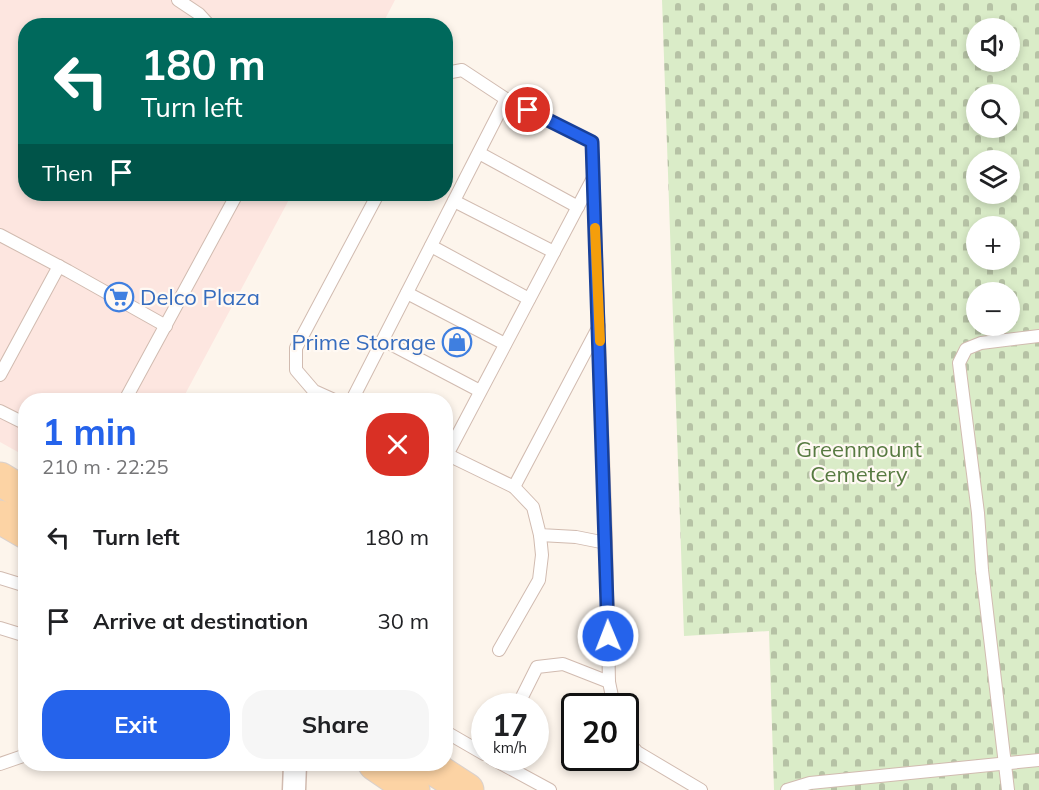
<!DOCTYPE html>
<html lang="en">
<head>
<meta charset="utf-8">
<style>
	body { margin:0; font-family:Mulish,sans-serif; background:#f6f6f6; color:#202124; height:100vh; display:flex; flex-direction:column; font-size:22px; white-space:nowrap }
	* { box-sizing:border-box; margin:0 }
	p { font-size:20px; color:#757577 }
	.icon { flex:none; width:33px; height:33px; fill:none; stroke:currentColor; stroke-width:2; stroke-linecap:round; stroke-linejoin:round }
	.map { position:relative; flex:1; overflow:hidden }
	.panel { position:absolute; left:18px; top:393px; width:435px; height:378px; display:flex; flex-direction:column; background:#fff; border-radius:24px; box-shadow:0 3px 9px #0003 }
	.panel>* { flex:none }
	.guide { position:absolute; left:18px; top:18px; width:435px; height:183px; border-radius:24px; box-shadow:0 3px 9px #0003; background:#00695c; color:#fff; overflow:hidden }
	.tools { position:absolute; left:966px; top:18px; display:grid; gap:12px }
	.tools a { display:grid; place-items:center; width:54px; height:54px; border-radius:50%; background:#fff; box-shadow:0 3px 9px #0003; font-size:30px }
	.speed { position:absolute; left:471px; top:693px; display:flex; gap:12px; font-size:30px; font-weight:700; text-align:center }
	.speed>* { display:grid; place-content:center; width:78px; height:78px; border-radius:50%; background:#fff; box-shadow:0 3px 9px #0003; line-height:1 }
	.speed small { font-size:15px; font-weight:400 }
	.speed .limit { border:3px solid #111; border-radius:9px; background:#fff; color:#111 }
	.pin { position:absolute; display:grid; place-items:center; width:51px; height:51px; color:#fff; margin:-26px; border:3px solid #fff; border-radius:50%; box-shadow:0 2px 6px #0007 }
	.me { position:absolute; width:66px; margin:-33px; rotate:359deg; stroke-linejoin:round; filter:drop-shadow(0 0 4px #0008) }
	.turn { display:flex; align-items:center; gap:21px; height:126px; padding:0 24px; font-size:27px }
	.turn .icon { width:78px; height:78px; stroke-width:2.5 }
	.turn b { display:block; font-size:42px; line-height:51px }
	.then { display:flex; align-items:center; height:57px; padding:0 24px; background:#0003; gap:12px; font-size:22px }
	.round { display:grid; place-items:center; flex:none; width:63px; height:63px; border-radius:24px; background:#f6f6f6 }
	.summary { display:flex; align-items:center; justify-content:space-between; height:102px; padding:0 24px }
	h1 { font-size:36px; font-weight:700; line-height:45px; color:#2563eb }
	.action { display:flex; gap:12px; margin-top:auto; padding:12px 24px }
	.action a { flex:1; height:69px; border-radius:24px; background:#2563eb; color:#fff; font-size:24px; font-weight:700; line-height:69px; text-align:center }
	.action a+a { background:#f6f6f6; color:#202124 }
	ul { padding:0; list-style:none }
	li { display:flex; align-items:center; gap:18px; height:84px; padding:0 24px }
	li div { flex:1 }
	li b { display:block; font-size:22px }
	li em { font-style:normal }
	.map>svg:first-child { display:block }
	.commercial { fill:#fde6e0 }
	.cemetery { fill:url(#cemetery-stones); fill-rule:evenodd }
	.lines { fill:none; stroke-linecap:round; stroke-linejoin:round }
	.service-casing { stroke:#d1bbb0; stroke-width:14 }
	.minor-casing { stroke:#d1bbb0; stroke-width:25 }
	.primary-casing { stroke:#dad1cd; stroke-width:35 }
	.service { stroke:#fff; stroke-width:12 }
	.minor { stroke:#fff; stroke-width:22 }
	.primary { stroke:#fcd3a4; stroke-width:33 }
	.route-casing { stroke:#184099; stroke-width:15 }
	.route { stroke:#2563eb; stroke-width:10 }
	.slow { stroke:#f59e0b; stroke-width:10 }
	.labels { text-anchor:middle; stroke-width:4.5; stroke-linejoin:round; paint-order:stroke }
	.shop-label { font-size:22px; fill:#366cbe; stroke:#fff9f3; text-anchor:start }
	.park-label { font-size:22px; fill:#577a41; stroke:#fff9f3 }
</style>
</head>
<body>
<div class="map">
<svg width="1039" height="790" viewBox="0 0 1039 790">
	<defs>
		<pattern id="cemetery-stones" width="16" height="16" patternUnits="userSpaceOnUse" patternTransform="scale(1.5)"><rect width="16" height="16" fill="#daecc8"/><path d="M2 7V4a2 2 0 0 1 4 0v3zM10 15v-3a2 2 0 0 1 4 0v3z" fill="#b6c2a5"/></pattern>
	</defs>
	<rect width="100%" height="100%" fill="#fdf5ec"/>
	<polygon class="commercial" points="0,0 395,0 382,25 26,26 26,194 292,194 182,400 26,400 25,456 0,442"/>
	<path class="cemetery" d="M662 0H1039V790H774L769 631 684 636ZM976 28H1010V62H976ZM976 94H1010V128H976ZM976 160H1010V194H976ZM976 226H1010V260H976ZM976 292H1010V326H976Z"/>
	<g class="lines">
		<g class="service-casing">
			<g id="service">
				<polyline points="178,0 199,14 210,26"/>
				<polyline points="446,73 462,70 506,99 592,142 606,543 609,682 614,706"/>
				<polyline points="479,153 578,207"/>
				<polyline points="454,201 554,252"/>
				<polyline points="0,235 68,271 166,326"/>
				<polyline points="431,246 529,299"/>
				<polyline points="407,293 505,344"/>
				<polyline points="383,340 480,391"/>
				<polyline points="0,375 59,266"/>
				<polyline points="125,400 237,194"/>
				<polyline points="334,400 314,391 296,370 296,348 378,194"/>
				<polyline points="352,400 506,99"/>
				<polyline points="0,411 26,424"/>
				<polyline points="446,454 514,487 533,507 540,535 576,537 606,543"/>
				<polyline points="447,455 592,180"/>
				<polyline points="514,487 599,326"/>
				<polyline points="0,578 26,586"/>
				<polyline points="0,628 26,636"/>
				<polyline points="499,650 539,580 542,555 540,535"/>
				<polyline points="519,703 537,667 563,664 609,682"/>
				<polyline points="446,732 484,754"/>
				<polyline points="626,739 637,752 701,790"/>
				<polyline points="491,758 550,790"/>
				<polyline points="0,764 26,755"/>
				<polyline points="787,790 810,783 1039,760"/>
				<polyline points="1008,790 982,570 978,513 959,363 966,349 981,343 1039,336"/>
			</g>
		</g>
		<g class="minor-casing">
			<polyline id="minor" points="294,790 295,764"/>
		</g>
		<g class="primary-casing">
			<g id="primary">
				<polyline points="0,479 26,495"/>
				<polyline points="0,517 26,532"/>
				<polyline points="375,764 413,790"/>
				<polyline points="427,764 467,790"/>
			</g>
		</g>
		<use href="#service" class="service"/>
		<use href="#minor" class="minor"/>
		<use href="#primary" class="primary"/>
	</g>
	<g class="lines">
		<g class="route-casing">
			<polyline id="route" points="528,110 592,142 608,636"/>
		</g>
		<use href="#route" class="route"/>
		<polyline class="slow" points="595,228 600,341"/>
	</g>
	<defs>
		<g id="supermarket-ring" transform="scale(1.5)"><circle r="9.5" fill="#fff9f3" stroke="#3f7fe0" stroke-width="1.5"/><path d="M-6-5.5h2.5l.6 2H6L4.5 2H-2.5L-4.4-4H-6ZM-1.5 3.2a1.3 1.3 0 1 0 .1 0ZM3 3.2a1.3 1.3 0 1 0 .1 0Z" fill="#3f7fe0"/></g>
		<g id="shop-ring" transform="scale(1.5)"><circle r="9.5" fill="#fff9f3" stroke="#3f7fe0" stroke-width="1.5"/><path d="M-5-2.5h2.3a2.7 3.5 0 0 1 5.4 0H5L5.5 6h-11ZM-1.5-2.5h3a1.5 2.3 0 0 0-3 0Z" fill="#3f7fe0"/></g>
	</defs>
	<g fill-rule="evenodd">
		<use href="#supermarket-ring" x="119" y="297"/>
		<use href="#shop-ring" x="457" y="342"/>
	</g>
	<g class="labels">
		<g class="shop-label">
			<text x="140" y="305">Delco Plaza</text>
			<text x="436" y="350" text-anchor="end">Prime Storage</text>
		</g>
		<g class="park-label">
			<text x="859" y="457">Greenmount<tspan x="859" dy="25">Cemetery</tspan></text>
		</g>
	</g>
</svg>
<div class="tools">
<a><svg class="icon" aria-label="sound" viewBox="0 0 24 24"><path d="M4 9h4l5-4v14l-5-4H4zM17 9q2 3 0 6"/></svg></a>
<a><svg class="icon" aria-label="search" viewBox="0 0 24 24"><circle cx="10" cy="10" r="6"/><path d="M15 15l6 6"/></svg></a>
<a><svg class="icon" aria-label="layers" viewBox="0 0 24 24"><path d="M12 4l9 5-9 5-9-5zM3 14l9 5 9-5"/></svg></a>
<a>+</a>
<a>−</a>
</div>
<div class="speed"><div>17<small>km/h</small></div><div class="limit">20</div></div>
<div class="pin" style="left:528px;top:110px;background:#d93025"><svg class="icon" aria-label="arrive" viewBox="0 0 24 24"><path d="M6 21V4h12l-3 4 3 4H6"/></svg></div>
<svg class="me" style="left:608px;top:636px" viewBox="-20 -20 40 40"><circle r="17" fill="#2563eb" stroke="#fff" stroke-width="3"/><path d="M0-11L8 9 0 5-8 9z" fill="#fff"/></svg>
<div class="guide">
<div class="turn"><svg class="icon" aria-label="left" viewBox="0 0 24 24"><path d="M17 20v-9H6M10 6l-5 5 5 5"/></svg><div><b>180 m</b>Turn left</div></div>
<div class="then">Then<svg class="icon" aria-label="arrive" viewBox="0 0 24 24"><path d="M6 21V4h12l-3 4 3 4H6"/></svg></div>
</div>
<section class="panel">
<div class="summary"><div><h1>1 min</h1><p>210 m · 22:25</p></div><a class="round" style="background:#d93025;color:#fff"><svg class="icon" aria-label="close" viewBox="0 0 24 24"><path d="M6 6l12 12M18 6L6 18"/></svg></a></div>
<ul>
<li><svg class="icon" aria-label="left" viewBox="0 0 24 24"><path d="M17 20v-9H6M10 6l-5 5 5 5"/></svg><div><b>Turn left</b></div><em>180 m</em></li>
<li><svg class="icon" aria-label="arrive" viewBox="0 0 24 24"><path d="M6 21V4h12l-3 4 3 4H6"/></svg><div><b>Arrive at destination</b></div><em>30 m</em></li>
</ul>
<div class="action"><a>Exit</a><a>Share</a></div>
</section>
</div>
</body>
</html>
